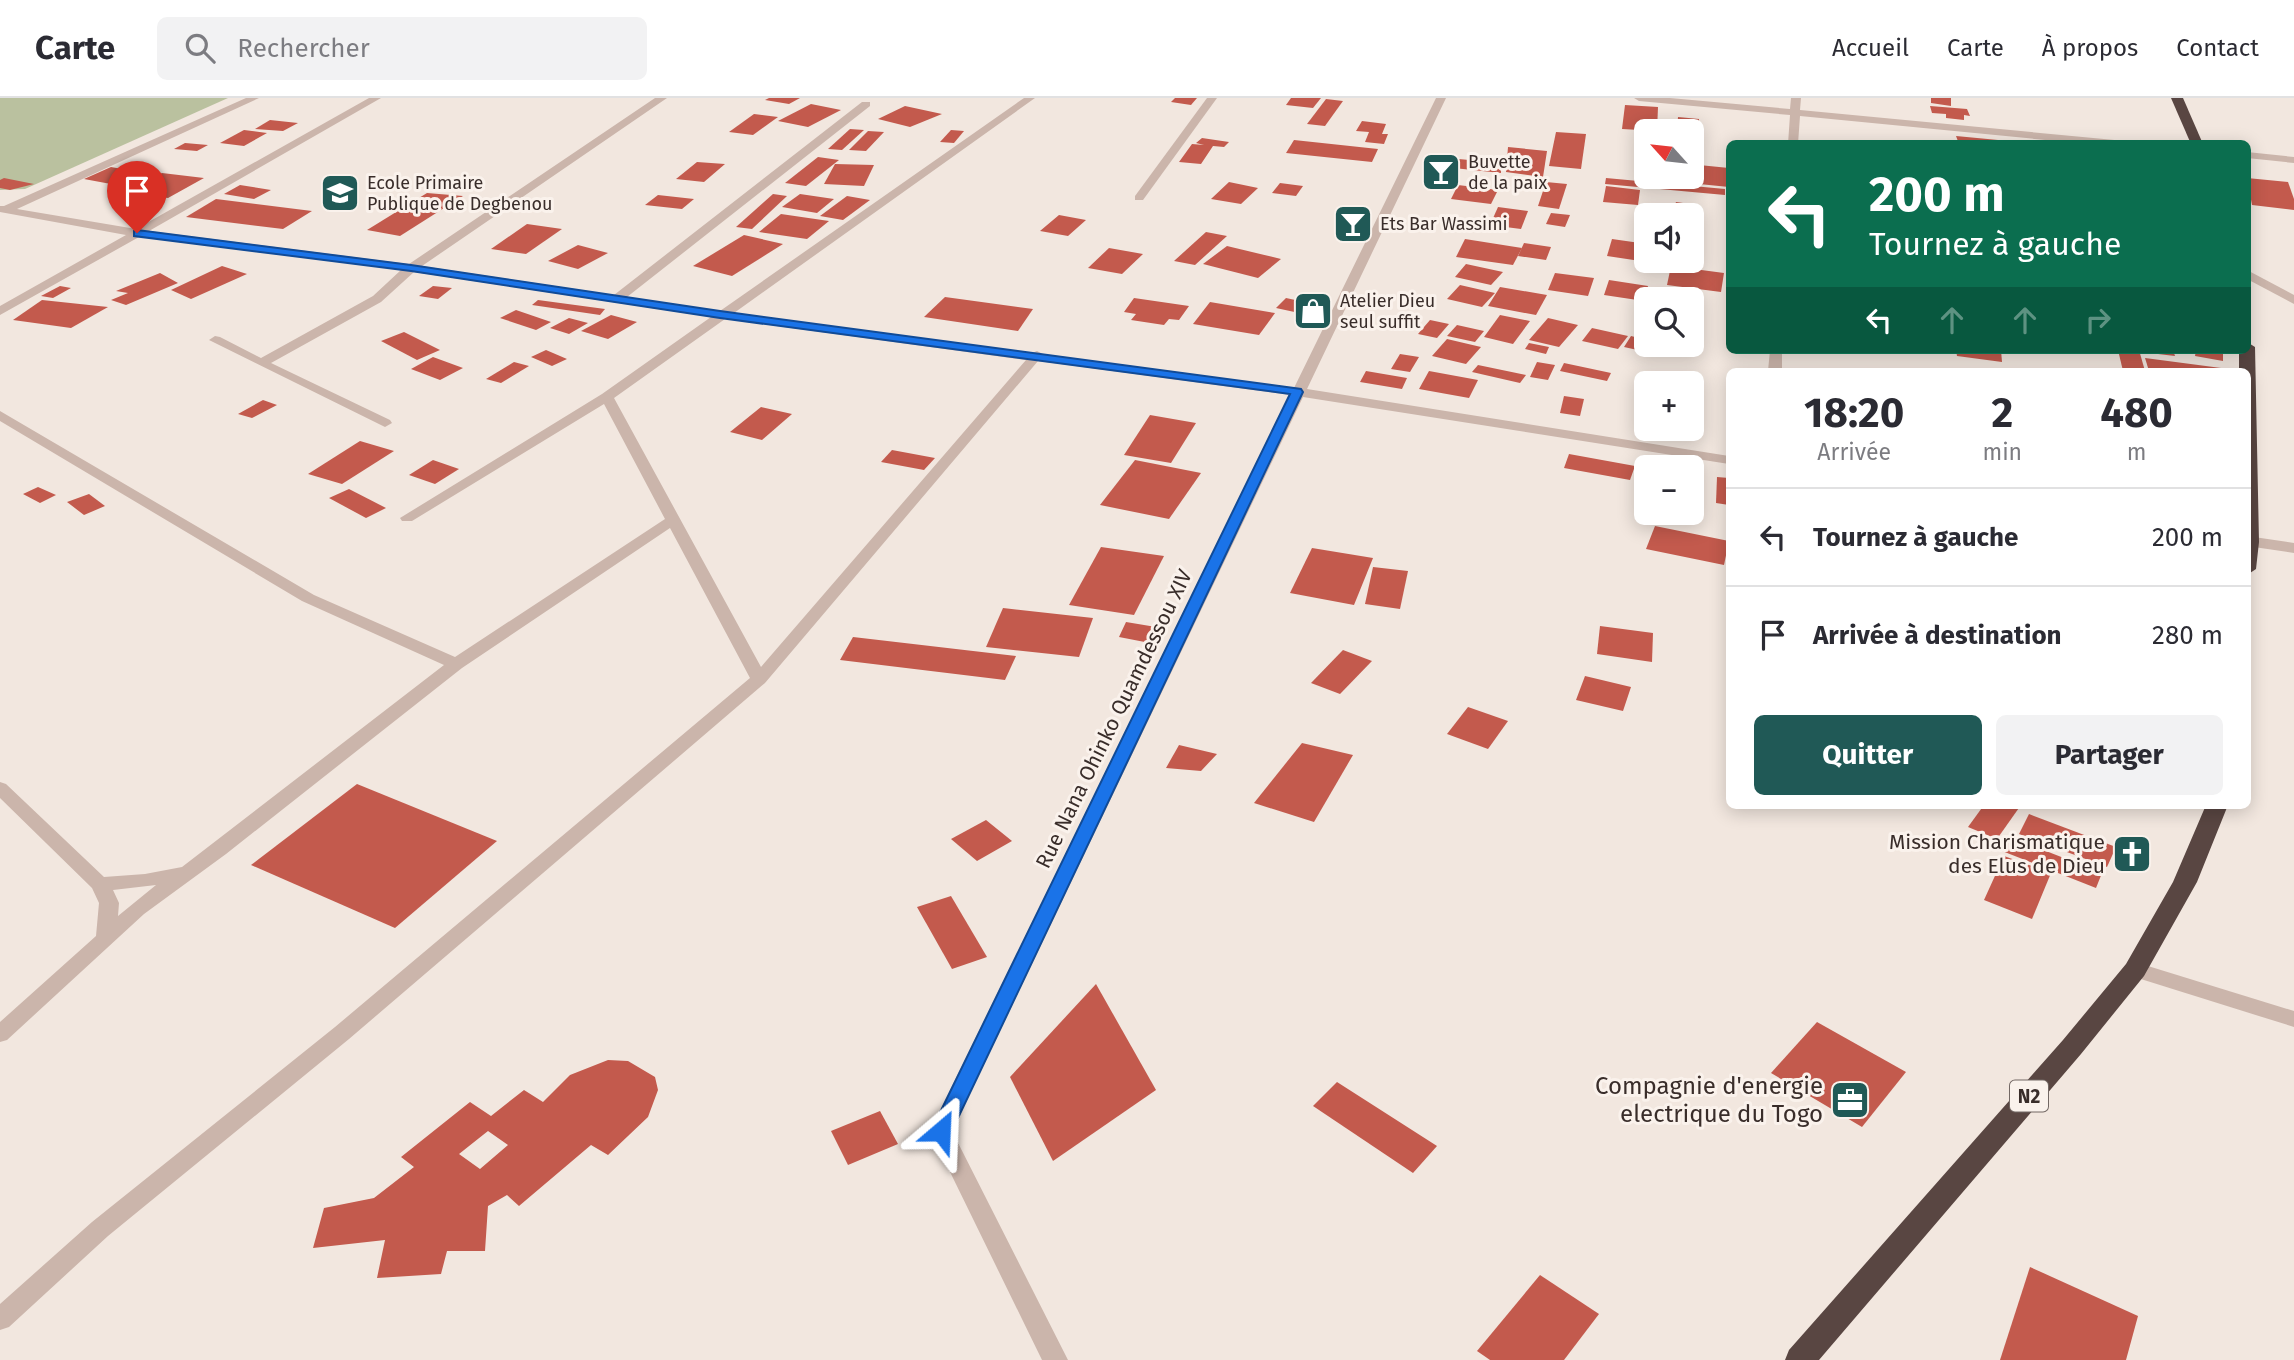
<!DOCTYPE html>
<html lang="fr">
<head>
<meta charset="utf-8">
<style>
	body { margin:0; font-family:"Fira Sans",sans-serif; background:#f2f2f3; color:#2b2b33; height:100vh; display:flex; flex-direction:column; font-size:26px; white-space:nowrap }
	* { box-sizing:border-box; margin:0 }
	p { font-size:23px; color:#7c7c81 }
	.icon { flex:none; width:38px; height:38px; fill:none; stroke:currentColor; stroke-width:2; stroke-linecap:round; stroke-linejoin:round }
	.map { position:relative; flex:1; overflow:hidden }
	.drawer { position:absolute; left:1726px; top:270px; width:525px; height:441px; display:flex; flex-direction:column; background:#fff; border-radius:10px; box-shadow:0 4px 18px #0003 }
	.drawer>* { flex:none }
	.guide { position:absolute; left:1726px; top:42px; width:525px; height:214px; border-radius:10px; box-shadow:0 4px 18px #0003; background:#0b6e4f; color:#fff; overflow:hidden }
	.needle { width:46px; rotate:297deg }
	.tools { position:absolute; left:1634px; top:21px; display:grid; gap:14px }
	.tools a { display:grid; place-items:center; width:70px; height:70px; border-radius:10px; background:#fff; box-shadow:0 4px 18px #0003; font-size:35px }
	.pin { position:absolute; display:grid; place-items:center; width:60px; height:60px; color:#fff; margin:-72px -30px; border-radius:50% 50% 50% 0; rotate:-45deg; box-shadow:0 0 7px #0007 }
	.pin .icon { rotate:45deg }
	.me { position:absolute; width:77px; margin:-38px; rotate:26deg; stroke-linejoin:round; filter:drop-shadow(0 0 5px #0008) }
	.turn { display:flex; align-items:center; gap:24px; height:147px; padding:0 28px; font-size:32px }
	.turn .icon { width:91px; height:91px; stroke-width:2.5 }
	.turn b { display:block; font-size:49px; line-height:60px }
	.lanes { display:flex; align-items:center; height:66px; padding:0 28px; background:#0003; justify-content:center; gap:35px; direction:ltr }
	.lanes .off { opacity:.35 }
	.eta { display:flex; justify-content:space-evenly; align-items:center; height:119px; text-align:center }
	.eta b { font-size:42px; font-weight:700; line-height:49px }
	.button { display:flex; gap:14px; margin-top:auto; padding:14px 28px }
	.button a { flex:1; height:80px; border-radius:10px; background:#205956; color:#fff; font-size:28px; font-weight:700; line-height:80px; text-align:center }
	.button a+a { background:#f2f2f3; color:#2b2b33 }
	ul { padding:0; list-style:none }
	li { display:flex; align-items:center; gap:21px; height:98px; padding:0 28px; border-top:2px solid #e1e1e2 }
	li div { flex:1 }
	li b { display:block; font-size:26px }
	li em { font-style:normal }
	header { display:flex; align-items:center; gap:42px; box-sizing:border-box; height:98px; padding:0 35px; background:#fff; border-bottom:2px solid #e1e1e2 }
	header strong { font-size:33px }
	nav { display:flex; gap:38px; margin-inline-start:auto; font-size:24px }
	.search { width:490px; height:63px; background:#f2f2f3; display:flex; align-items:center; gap:18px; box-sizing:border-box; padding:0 24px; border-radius:10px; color:#7c7c81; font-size:26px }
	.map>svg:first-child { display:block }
	.green { fill:#bac19f }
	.building { fill:#c35a4d; fill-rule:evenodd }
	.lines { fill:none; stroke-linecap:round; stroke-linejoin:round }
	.minor { fill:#cbb5ab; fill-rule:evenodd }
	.highway { fill:#594642; fill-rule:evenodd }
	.route { fill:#1a73e8; stroke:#114b97; stroke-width:2 }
	.labels { text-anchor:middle; stroke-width:6; stroke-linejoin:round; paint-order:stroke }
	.far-poi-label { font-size:18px; fill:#392d2a; stroke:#faf2ec; text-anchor:start }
	.shield { fill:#faf2ec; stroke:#736864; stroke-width:2 }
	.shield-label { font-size:19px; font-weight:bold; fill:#392d2a }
	.street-label { font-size:21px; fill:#392d2a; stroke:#faf2ec }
	.poi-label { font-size:21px; fill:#392d2a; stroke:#faf2ec; text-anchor:end }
	.near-poi-label { font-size:24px; fill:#392d2a; stroke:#faf2ec; text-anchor:end }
</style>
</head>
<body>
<header>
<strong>Carte</strong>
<div class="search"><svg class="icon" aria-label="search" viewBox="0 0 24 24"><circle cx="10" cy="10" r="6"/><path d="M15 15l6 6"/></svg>Rechercher</div>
<nav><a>Accueil</a><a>Carte</a><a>À propos</a><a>Contact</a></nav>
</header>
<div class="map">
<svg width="2294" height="1262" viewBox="0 0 2294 1262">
	<rect width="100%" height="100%" fill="#f2e7df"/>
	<polygon class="green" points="0,0 228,0 25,91 0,92"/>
	<g class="building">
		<polygon points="769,0 800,0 789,6 765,2"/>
		<polygon points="1175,0 1197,0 1191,7 1171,4"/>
		<polygon points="1291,0 1321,0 1313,10 1286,7"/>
		<polygon points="1931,0 1951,0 1951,8 1931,5"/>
		<polygon points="1326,1 1343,3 1325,28 1307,26"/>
		<polygon points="811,6 841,12 808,29 778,23"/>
		<polygon points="1625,7 1658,9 1657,33 1622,31"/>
		<polygon points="905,8 942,16 910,29 878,21"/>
		<polygon points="1930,8 1967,11 1970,18 1964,17 1964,22 1946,20 1946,16 1932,15"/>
		<polygon points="754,16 778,19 753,37 729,34"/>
		<polygon points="1678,19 1699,21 1699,33 1677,31"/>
		<polygon points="270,22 298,25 283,33 255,31"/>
		<polygon points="1362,23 1386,26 1382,36 1388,36 1384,46 1365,44 1369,34 1356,33"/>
		<polygon points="850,31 864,32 842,52 828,51"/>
		<polygon points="244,32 267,35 244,48 220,45"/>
		<polygon points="951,32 964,33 954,45 940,44"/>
		<polygon points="868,33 884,34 866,53 849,52"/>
		<polygon points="1556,34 1586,36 1581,71 1549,68"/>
		<polygon points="1956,38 1998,42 1999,46 1959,46"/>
		<polygon points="1202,40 1229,44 1224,49 1213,48 1201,66 1179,64 1192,46 1204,47 1196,45"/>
		<polygon points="1294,42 1378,51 1372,64 1286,55"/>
		<polygon points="185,45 208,47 197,53 174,51"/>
		<polygon points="1508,49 1547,53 1543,79 1506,74"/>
		<polygon points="818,59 839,62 806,88 785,85"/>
		<polygon points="1448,60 1501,65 1501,75 1444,69"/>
		<polygon points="697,64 725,66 704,84 676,81"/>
		<polygon points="835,66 874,67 864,88 824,86"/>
		<polygon points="1699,67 1729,70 1729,89 1699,86"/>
		<polygon points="111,69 154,77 127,89 84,81"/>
		<polygon points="1438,71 1456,73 1454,80 1435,77"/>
		<polygon points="162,75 204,80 168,100 137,96 157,85 147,83"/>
		<polygon points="4,80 34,86 10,92 0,90 0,82"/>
		<polygon points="1606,80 1725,91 1725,97 1605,86"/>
		<polygon points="2247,80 2288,84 2294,101 2294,112 2252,107"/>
		<polygon points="143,84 153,86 128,99 117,96"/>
		<polygon points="1229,84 1258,90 1241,106 1211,101"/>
		<polygon points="1546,84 1567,86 1559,111 1538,108"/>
		<polygon points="1280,85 1303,88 1296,98 1272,95"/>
		<polygon points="240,87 271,92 254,101 224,96"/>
		<polygon points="1458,87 1498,92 1491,106 1451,101"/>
		<polygon points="1606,88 1640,92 1638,107 1603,104"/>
		<polygon points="427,95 463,98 400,138 367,132"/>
		<polygon points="773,96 787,98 752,131 736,129"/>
		<polygon points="800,96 834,101 817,115 782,109"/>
		<polygon points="658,97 694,101 682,111 645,107"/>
		<polygon points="847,98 870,102 843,122 820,118"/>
		<polygon points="216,101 312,113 283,131 186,119"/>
		<polygon points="1676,104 1697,107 1693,117 1671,117"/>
		<polygon points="1498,109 1528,113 1521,131 1490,127"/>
		<polygon points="1551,115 1570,117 1565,129 1546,126"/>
		<polygon points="781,116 829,123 807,141 759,134"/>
		<polygon points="1059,117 1086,122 1068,138 1040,133"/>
		<polygon points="527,126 562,131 526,156 491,151"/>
		<polygon points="1206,134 1227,138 1195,167 1174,163"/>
		<polygon points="744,137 783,146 732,178 693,168"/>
		<polygon points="1465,141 1522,150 1513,167 1456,159"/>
		<polygon points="1612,141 1647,146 1647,164 1607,158"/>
		<polygon points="1524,145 1551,149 1546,162 1518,158"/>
		<polygon points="578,147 608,155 578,171 548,163"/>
		<polygon points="1227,148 1281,161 1258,180 1203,166"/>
		<polygon points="1109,150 1143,156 1122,176 1088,170"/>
		<polygon points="1466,166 1503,174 1491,187 1455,179"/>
		<polygon points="222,168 247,176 191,201 171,192"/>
		<polygon points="1671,168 1724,175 1721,194 1667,187"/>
		<polygon points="160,175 178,185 126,207 111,202 128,195 116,193"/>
		<polygon points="1555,175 1594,180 1588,198 1548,192"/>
		<polygon points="1609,182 1648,188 1644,203 1604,197"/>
		<polygon points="1460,187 1495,195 1482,209 1447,201"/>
		<polygon points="60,188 71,190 53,200 41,198"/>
		<polygon points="433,188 452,190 438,201 419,198"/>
		<polygon points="1500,189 1547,197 1536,217 1488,208"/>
		<polygon points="945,199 1033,211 1018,233 924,219"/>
		<polygon points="1134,200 1189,208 1179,222 1169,221 1164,227 1131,222 1136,216 1124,214"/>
		<polygon points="1286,200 1323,208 1313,218 1276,210"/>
		<polygon points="42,202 108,209 71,230 13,222"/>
		<polygon points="538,202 605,211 600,217 532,207"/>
		<polygon points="1210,204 1275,215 1259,237 1193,226"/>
		<polygon points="516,212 551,224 536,232 500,220"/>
		<polygon points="611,217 637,224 608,241 581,233"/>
		<polygon points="1500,217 1530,223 1513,246 1484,239"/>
		<polygon points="569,220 588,225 569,236 550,230"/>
		<polygon points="1548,220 1578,227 1559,249 1529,242"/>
		<polygon points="1430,222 1449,226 1437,240 1418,236"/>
		<polygon points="1457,227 1484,233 1475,244 1447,238"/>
		<polygon points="1592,230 1628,238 1618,251 1582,243"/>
		<polygon points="404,234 440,252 417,262 381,243"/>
		<polygon points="1631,238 1647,242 1647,247 1656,247 1651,255 1624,249"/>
		<polygon points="1447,241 1481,249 1466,266 1432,258"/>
		<polygon points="1529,245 1549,249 1546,256 1525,251"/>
		<polygon points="546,252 567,261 552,268 531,259"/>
		<polygon points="1956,252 2001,252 2002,264 1957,258"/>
		<polygon points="2118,252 2139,252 2145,273 2123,273"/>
		<polygon points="2142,252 2173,252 2175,258 2141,254"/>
		<polygon points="2196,252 2223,252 2223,263 2195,258"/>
		<polygon points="1400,256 1419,259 1410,274 1391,271"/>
		<polygon points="433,259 463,270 440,282 411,271"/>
		<polygon points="2145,260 2221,270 2222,273 2149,273"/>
		<polygon points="514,264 529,268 501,285 486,281"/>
		<polygon points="1537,264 1555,267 1548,282 1530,279"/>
		<polygon points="1564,265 1611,275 1607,283 1560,273"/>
		<polygon points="1478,267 1526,277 1520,285 1472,274"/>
		<polygon points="1366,273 1407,280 1402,291 1360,284"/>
		<polygon points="1429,273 1478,282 1469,300 1419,291"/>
		<polygon points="1564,298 1584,301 1580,318 1560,315"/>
		<polygon points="263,302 277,307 252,320 238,316"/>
		<polygon points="761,309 792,316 762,342 730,334"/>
		<polygon points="1150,317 1196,325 1171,365 1124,357"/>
		<polygon points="360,343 394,353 342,386 308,376"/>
		<polygon points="892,352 935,360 924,372 881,364"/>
		<polygon points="1569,356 1635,368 1630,382 1564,370"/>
		<polygon points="433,362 459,371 435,386 409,377"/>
		<polygon points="1135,362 1201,375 1169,421 1100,407"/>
		<polygon points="1717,379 1729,380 1729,407 1716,405"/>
		<polygon points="38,389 56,397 40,405 23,396"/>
		<polygon points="349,391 386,410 366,420 329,400"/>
		<polygon points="89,396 105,408 84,417 67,404"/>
		<polygon points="1655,428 1729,443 1724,467 1646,451"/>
		<polygon points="1101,449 1164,458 1134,517 1069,507"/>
		<polygon points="1312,450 1373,460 1354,507 1290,495"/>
		<polygon points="1373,469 1408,473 1400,511 1365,506"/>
		<polygon points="1003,510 1093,520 1079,559 986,549"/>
		<polygon points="1126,524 1162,530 1155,546 1119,539"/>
		<polygon points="1600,528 1653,535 1652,564 1597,556"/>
		<polygon points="853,539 1016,558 1005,582 840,562"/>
		<polygon points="1343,552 1372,563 1340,596 1311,585"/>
		<polygon points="1585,578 1631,589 1623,613 1576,602"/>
		<polygon points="1468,609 1508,623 1488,651 1447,636"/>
		<polygon points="1302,645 1353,657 1314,724 1254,705"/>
		<polygon points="1179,647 1217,656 1201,673 1166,670"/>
		<polygon points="357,686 497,743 395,830 251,767"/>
		<polygon points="1984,707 2021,707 1997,741 1968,729"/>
		<polygon points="2029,716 2116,749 2107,769 2019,736"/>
		<polygon points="986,722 1012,743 977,763 951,741"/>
		<polygon points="2010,739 2102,775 2096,790 2002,753"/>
		<polygon points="2004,758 2051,775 2032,821 1984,802"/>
		<polygon points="951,798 987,859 952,871 917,809"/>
		<polygon points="1096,886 1156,992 1053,1063 1010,979"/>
		<polygon points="1817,924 1906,974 1862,1029 1771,975"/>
		<path d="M608 962 628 963 655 979 658 992 648 1019 608 1057 591 1047 519 1108 507 1097 488 1108 485 1153H447L441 1176 377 1180 385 1142 313 1150 324 1110 374 1100 414 1069 401 1059 470 1004 491 1018 524 992 543 1004 570 977ZM488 1033 508 1047 480 1071 459 1056Z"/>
		<polygon points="1337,984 1437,1048 1413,1075 1313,1008"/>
		<polygon points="880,1013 898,1046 848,1067 831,1033"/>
		<polygon points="2030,1169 2138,1218 2126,1262 2000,1262"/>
		<polygon points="1540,1177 1599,1216 1564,1262 1490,1262 1477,1253"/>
	</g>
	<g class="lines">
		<g class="minor">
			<path d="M246 0H259L17 111 136 131 369 0H381L149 133 409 166 655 0H667L422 168 614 197 862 4H870V8L627 199 720 213 1024 0H1035L734 215 1032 255 1037 253 1043 256 1294 290 1436 0H1446L1307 291 1729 358V366L1303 299 952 1033 1068 1262H1042L930 1033 1290 297 1038 263 765 585 349 941 108 1138 9 1229 0 1232V1206L92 1124 335 929 750 580 670 430 462 570 226 756 144 816 7 942 0 944V924L96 838 99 805 92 790 0 700V684L6 686 104 779 145 776 182 769 444 567 302 503 0 323V313L314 497 455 559 665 421 604 306 412 423H402L400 420 602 296 711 219 414 174 381 204 271 265 390 322 392 325 385 329 209 242 215 238 220 239 261 260 373 198 401 172 139 139 0 217V208L126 137 0 114V108H4ZM725 221 1026 262 761 569 614 300ZM156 787 118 818 119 805 113 792Z"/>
			<polygon points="1207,0 1217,0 1143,102 1135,102 1135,98"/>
			<polygon points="1634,0 1670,0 1790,11 1791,0 1801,0 1800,12 2125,43 2130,46 2087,46 1800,18 1798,46 1788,46 1790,17 1639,3"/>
			<polygon points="2247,54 2294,59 2294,65 2247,60"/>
			<polygon points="2247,172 2294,197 2294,206 2247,181"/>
			<polygon points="1770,252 1782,252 1782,273 1768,273"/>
			<polygon points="2247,438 2294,445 2294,455 2247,448"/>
			<polygon points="2135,864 2294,913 2294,929 2128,877 2125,872 2128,867"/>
		</g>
		<g class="highway">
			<polygon points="2171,0 2183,0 2203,46 2191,46"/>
			<polygon points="2247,244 2255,249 2259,444 2256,471 2247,477 2247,273 2239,273 2239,252 2247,252"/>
			<polygon points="2206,707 2228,707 2197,784 2144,878 2081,956 1819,1262 1785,1262 1789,1252 2063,942 2126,866 2173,784"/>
		</g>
	</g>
	<polygon class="route" points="137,132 411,167 720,213 1301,291 1303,294 949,1039 941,1041 934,1039 931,1033 1290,296 720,220 411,173 134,138 134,133"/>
	<defs>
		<g id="bar-square" transform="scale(2.0125)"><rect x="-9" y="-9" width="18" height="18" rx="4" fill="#205956" stroke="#faf2ec"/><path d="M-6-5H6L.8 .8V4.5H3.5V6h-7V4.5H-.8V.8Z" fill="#fff"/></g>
		<g id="school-square" transform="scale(2.0125)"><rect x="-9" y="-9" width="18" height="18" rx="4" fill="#205956" stroke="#faf2ec"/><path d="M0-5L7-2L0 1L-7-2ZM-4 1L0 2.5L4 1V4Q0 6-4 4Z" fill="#fff"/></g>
		<g id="shop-square" transform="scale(2.0125)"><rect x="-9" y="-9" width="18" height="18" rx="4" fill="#205956" stroke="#faf2ec"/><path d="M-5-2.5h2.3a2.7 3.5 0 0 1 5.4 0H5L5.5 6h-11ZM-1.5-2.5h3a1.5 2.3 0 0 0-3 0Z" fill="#fff"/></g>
		<g id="church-square" transform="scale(2.0125)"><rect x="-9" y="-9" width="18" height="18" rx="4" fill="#205956" stroke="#faf2ec"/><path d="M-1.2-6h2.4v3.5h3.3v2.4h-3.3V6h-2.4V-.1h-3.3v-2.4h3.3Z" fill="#fff"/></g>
		<g id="office-square" transform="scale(2.0125)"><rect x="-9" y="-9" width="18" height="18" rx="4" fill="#205956" stroke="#faf2ec"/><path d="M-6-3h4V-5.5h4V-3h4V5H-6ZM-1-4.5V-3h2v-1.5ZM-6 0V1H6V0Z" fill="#fff"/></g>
	</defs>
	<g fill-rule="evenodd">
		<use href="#bar-square" x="1441" y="74"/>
		<use href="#school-square" x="340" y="95"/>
		<use href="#bar-square" x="1353" y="126"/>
		<use href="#shop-square" x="1313" y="213"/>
		<use href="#church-square" x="2132" y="756"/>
		<use href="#office-square" x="1850" y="1002"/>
	</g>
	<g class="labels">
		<g class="far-poi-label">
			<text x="1468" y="70">Buvette<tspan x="1468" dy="21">de la paix</tspan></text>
			<text x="367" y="91">Ecole Primaire<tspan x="367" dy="21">Publique de Degbenou</tspan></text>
			<text x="1380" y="132">Ets Bar Wassimi</text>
			<text x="1340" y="209">Atelier Dieu<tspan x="1340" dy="21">seul suffit</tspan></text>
		</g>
		<rect class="shield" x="2010" y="982.5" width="38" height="31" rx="5"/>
		<g class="shield-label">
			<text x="2029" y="1005">N2</text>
		</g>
		<g class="street-label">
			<text transform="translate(1114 621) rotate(-64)" y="7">Rue Nana Ohinko Quamdessou XIV</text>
		</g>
		<g class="poi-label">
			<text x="2105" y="751">Mission Charismatique<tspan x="2105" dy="24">des Elus de Dieu</tspan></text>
		</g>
		<g class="near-poi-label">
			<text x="1823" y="996">Compagnie d'energie<tspan x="1823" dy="28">electrique du Togo</tspan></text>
		</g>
	</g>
</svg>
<div class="tools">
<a><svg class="needle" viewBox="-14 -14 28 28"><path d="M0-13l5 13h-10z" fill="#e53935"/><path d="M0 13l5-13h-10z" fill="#7c7c81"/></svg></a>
<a><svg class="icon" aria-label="sound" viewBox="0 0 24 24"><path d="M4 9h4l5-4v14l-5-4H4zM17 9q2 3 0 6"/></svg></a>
<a><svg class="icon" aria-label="search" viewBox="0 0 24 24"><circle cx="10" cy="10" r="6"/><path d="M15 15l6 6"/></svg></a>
<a>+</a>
<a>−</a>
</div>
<div class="pin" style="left:137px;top:135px;background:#d93025"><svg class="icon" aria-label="arrive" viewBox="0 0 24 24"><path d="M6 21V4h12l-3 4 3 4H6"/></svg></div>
<svg class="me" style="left:941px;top:1033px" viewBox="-20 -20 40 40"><path d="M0-17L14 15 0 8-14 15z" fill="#1a73e8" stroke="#fff" stroke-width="4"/></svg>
<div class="guide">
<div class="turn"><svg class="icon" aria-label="left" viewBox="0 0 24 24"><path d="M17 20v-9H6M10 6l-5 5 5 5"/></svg><div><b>200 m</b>Tournez à gauche</div></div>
<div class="lanes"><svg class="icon" aria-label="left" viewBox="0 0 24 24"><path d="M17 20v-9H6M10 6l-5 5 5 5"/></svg><svg class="icon off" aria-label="ahead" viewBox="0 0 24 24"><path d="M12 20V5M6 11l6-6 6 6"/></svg><svg class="icon off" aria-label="ahead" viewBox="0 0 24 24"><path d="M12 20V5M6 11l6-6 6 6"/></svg><svg class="icon off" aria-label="right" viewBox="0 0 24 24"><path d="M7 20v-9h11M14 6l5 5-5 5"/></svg></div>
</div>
<section class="drawer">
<div class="eta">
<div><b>18:20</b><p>Arrivée</p></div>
<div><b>2</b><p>min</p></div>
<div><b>480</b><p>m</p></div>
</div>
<ul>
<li><svg class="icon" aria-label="left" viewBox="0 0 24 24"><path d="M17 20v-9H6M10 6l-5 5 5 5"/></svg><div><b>Tournez à gauche</b></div><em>200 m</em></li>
<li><svg class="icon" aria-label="arrive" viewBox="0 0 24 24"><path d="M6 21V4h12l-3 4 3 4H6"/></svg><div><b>Arrivée à destination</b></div><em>280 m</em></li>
</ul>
<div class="button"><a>Quitter</a><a>Partager</a></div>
</section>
</div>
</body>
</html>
